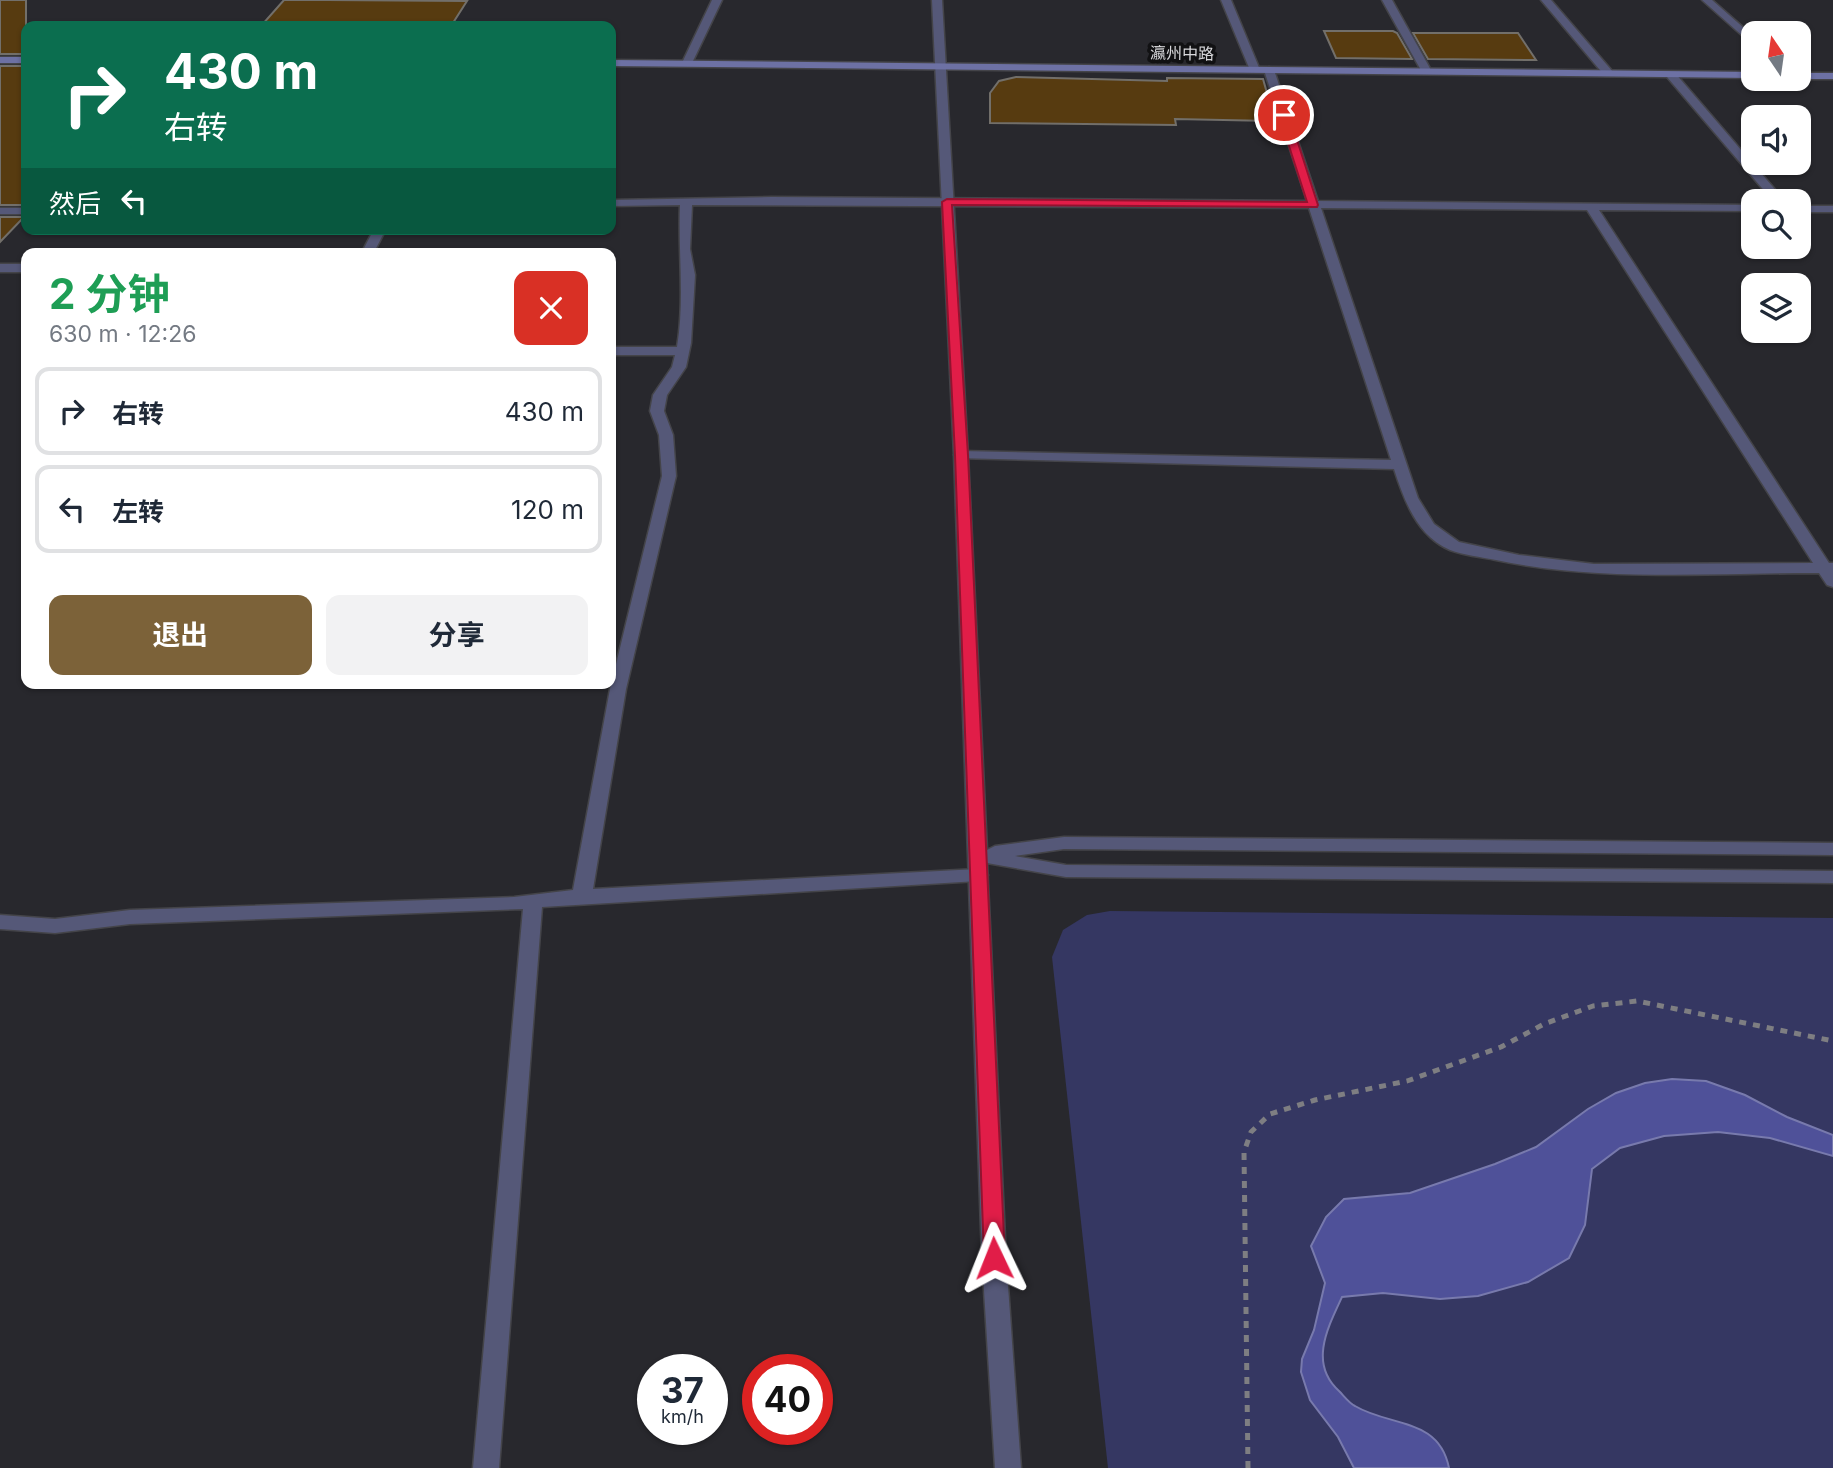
<!DOCTYPE html>
<html lang="zh">
<head>
<meta charset="utf-8">
<style>
	body { margin:0; font-family:Inter,"Noto Sans SC",sans-serif; background:#f2f2f3; color:#1f2937; height:100vh; display:flex; flex-direction:column; font-size:26px; white-space:nowrap }
	* { box-sizing:border-box; margin:0 }
	p { font-size:23px; color:#747a83 }
	.icon { flex:none; width:38px; height:38px; fill:none; stroke:currentColor; stroke-width:2; stroke-linecap:round; stroke-linejoin:round }
	.map { position:relative; flex:1; overflow:hidden }
	.side { position:absolute; left:21px; top:248px; width:595px; height:441px; display:flex; flex-direction:column; background:#fff; border-radius:14px; box-shadow:0 2px 5px #0004 }
	.side>* { flex:none }
	.hud { position:absolute; left:21px; top:21px; width:595px; height:214px; border-radius:14px; box-shadow:0 2px 5px #0004; background:#0b6e4f; color:#fff; overflow:hidden }
	.needle { width:46px; rotate:347deg }
	.buttons { position:absolute; left:1741px; top:21px; display:grid; gap:14px }
	.buttons a { display:grid; place-items:center; width:70px; height:70px; border-radius:14px; background:#fff; box-shadow:0 2px 5px #0004; font-size:35px }
	.speed { position:absolute; left:637px; top:1354px; display:flex; gap:14px; font-size:35px; font-weight:700; text-align:center }
	.speed>* { display:grid; place-content:center; width:91px; height:91px; border-radius:50%; background:#fff; box-shadow:0 2px 5px #0004; line-height:1 }
	.speed small { font-size:18px; font-weight:400 }
	.speed .limit { border:10px solid #d22; background:#fff; color:#111 }
	.pin { position:absolute; display:grid; place-items:center; width:60px; height:60px; color:#fff; margin:-30px; border:4px solid #fff; border-radius:50%; box-shadow:0 2px 7px #0007 }
	.me { position:absolute; width:77px; margin:-38px; rotate:358deg; stroke-linejoin:round; filter:drop-shadow(0 0 5px #0008) }
	.turn { display:flex; align-items:center; gap:24px; height:147px; padding:0 28px; font-size:32px }
	.turn .icon { width:91px; height:91px; stroke-width:2.5 }
	.turn b { display:block; font-size:49px; line-height:60px }
	.then { display:flex; align-items:center; height:66px; padding:0 28px; background:#0003; gap:14px; font-size:26px }
	.round { display:grid; place-items:center; flex:none; width:74px; height:74px; border-radius:14px; background:#f2f2f3 }
	.overview { display:flex; align-items:center; justify-content:space-between; height:119px; padding:0 28px }
	h1 { font-size:42px; font-weight:700; line-height:52px; color:#1e9e55 }
	.action { display:flex; gap:14px; margin-top:auto; padding:14px 28px }
	.action a { flex:1; height:80px; border-radius:14px; background:#7c6239; color:#fff; font-size:28px; font-weight:700; line-height:80px; text-align:center }
	.action a+a { background:#f2f2f3; color:#1f2937 }
	ul { padding:0; list-style:none }
	li { display:flex; align-items:center; gap:21px; height:88px; margin:0 14px 10px; padding:0 14px; border:4px solid #e0e1e3; border-radius:14px }
	li div { flex:1 }
	li b { display:block; font-size:26px }
	li em { font-style:normal }
	.map>svg:first-child { display:block }
	.green { fill:#353762 }
	.water { fill:#4f5199; stroke:#787aad; stroke-width:2 }
	.building { fill:#573b10; stroke:#726f6a; stroke-width:2 }
	.lines { fill:none; stroke-linecap:round; stroke-linejoin:round }
	.minor-casing { stroke:#444449; stroke-width:3 }
	.tertiary-casing { stroke:#444449; stroke-width:3 }
	.secondary-casing { stroke:#444449; stroke-width:3 }
	.path { stroke:#7e7e82; stroke-width:5; stroke-dasharray:7 7; stroke-linecap:butt }
	.minor { fill:#555878; fill-rule:evenodd }
	.tertiary { fill:#555878; fill-rule:evenodd }
	.secondary { fill:#6d71a4; fill-rule:evenodd }
	.route { fill:#e11d48; stroke:#92132f; stroke-width:2 }
	.labels { text-anchor:middle; stroke-width:7; stroke-linejoin:round; paint-order:stroke }
	.far-street-label { font-size:16px; fill:#d8d8db; stroke:#111113 }
</style>
</head>
<body>
<div class="map">
<svg width="1833" height="1468" viewBox="0 0 1833 1468">
	<rect width="100%" height="100%" fill="#28282d"/>
	<polygon class="green" points="1110,911 1833,918 1833,1468 1108,1468 1052,957 1063,930 1087,915"/>
	<path class="water" d="M1672 1079 1706 1081 1745 1095 1787 1117 1833 1135V1156L1770 1138 1718 1132 1664 1136 1620 1148 1592 1169 1585 1225 1569 1258 1528 1282 1478 1296 1440 1299 1383 1293 1342 1297C1327 1329 1309 1364 1339 1391 1344 1396 1349 1403 1355 1406 1390 1427 1439 1417 1449 1468H1354L1338 1437 1310 1400 1301 1372 1302 1359 1314 1330 1325 1283 1311 1246 1326 1217 1344 1199 1410 1193 1495 1164 1536 1147 1588 1109 1616 1093 1645 1083Z"/>
	<g class="building">
		<rect x="0" y="0" width="26" height="54"/>
		<polygon points="284,0 327,0 467,1 451,26 261,26"/>
		<polygon points="1324,31 1393,31 1397,33 1412,59 1336,58"/>
		<polygon points="1413,33 1518,33 1536,60 1428,59"/>
		<rect x="0" y="66" width="26" height="139"/>
		<polygon points="1016,77 1167,81 1167,78 1263,79 1275,121 1175,119 1176,125 990,123 990,93 999,81"/>
		<polygon points="0,217 24,217 0,242"/>
	</g>
	<g class="lines">
		<g class="minor-casing">
			<g id="minor">
				<polygon points="712,0 722,0 692,63 684,65 682,63"/>
				<polygon points="1221,0 1231,0 1260,70 1259,72 1250,70"/>
				<polygon points="1382,0 1392,0 1432,72 1431,74 1422,72"/>
				<polygon points="1541,0 1551,0 1613,72 1613,76 1605,76"/>
				<polygon points="1702,0 1712,0 1754,37 1754,46"/>
				<path d="M1269 67 1274 70 1318 201 1754 205V211L1599 210 1829 563H1833V587L1827 585 1819 573C1712 573 1601 582 1496 560 1481 557 1463 555 1450 550 1417 536 1404 500 1394 469L956 458 954 455 961 451 1391 460 1309 208 692 205 690 249 695 275 691 343 686 367 667 395 664 411 673 435 676 476 626 689 593 889 978 869 985 871 988 875 985 879 978 881 542 907 499 1468H473L523 909 130 924 55 933 0 929V915L55 919 130 910 514 897 573 890 610 689 662 476 659 435 650 411 653 395 672 367 675 355H611V347H677C685 299 678 253 680 205L611 206V200L771 197 1307 201 1264 70ZM1321 208 1587 210 1813 563 1594 564 1519 555 1459 542 1434 524 1418 498Z"/>
				<polygon points="1667,73 1675,73 1785,201 1773,201 1667,77"/>
				<rect x="1799" y="206" width="34" height="6"/>
				<rect x="0" y="208" width="26" height="6"/>
				<polygon points="374,229 386,229 373,254 361,254"/>
				<rect x="0" y="264" width="26" height="8"/>
			</g>
		</g>
		<g class="tertiary-casing">
			<polygon id="tertiary" points="932,0 942,0 968,455 987,850 995,846 1064,837 1833,843 1833,855 1064,849 1015,856 1066,865 1833,871 1833,883 1066,877 987,863 1006,1258 1021,1468 995,1468 982,1258 954,455"/>
		</g>
		<g class="secondary-casing">
			<g id="secondary">
				<rect x="0" y="57" width="26" height="6"/>
				<polygon points="611,60 1754,72 1754,78 611,66"/>
				<rect x="1799" y="73" width="34" height="6"/>
			</g>
		</g>
		<polyline class="path" points="1248,1468 1244,1152 1251,1132 1270,1114 1315,1100 1407,1081 1501,1047 1544,1024 1593,1006 1637,1001 1833,1041"/>
		<use href="#minor" class="minor"/>
		<use href="#tertiary" class="tertiary"/>
		<use href="#secondary" class="secondary"/>
	</g>
	<polygon class="route" points="1284,112 1289,115 1318,205 1317,207 952,205 968,455 1005,1258 1002,1264 994,1267 987,1264 984,1258 955,455 942,202 947,199 1307,202 1279,115"/>
	<g class="labels">
		<g class="far-street-label">
			<text transform="translate(1182 53) rotate(1)" y="6">瀛州中路</text>
		</g>
	</g>
</svg>
<div class="buttons">
<a><svg class="needle" viewBox="-14 -14 28 28"><path d="M0-13l5 13h-10z" fill="#e53935"/><path d="M0 13l5-13h-10z" fill="#747a83"/></svg></a>
<a><svg class="icon" aria-label="sound" viewBox="0 0 24 24"><path d="M4 9h4l5-4v14l-5-4H4zM17 9q2 3 0 6"/></svg></a>
<a><svg class="icon" aria-label="search" viewBox="0 0 24 24"><circle cx="10" cy="10" r="6"/><path d="M15 15l6 6"/></svg></a>
<a><svg class="icon" aria-label="layers" viewBox="0 0 24 24"><path d="M12 4l9 5-9 5-9-5zM3 14l9 5 9-5"/></svg></a>
</div>
<div class="speed"><div>37<small>km/h</small></div><div class="limit">40</div></div>
<div class="pin" style="left:1284px;top:115px;background:#d93025"><svg class="icon" aria-label="arrive" viewBox="0 0 24 24"><path d="M6 21V4h12l-3 4 3 4H6"/></svg></div>
<svg class="me" style="left:994px;top:1258px" viewBox="-20 -20 40 40"><path d="M0-17L14 15 0 8-14 15z" fill="#e11d48" stroke="#fff" stroke-width="4"/></svg>
<div class="hud">
<div class="turn"><svg class="icon" aria-label="right" viewBox="0 0 24 24"><path d="M7 20v-9h11M14 6l5 5-5 5"/></svg><div><b>430 m</b>右转</div></div>
<div class="then">然后<svg class="icon" aria-label="left" viewBox="0 0 24 24"><path d="M17 20v-9H6M10 6l-5 5 5 5"/></svg></div>
</div>
<section class="side">
<div class="overview"><div><h1>2 分钟</h1><p>630 m · 12:26</p></div><a class="round" style="background:#d93025;color:#fff"><svg class="icon" aria-label="close" viewBox="0 0 24 24"><path d="M6 6l12 12M18 6L6 18"/></svg></a></div>
<ul>
<li><svg class="icon" aria-label="right" viewBox="0 0 24 24"><path d="M7 20v-9h11M14 6l5 5-5 5"/></svg><div><b>右转</b></div><em>430 m</em></li>
<li><svg class="icon" aria-label="left" viewBox="0 0 24 24"><path d="M17 20v-9H6M10 6l-5 5 5 5"/></svg><div><b>左转</b></div><em>120 m</em></li>
</ul>
<div class="action"><a>退出</a><a>分享</a></div>
</section>
</div>
</body>
</html>
